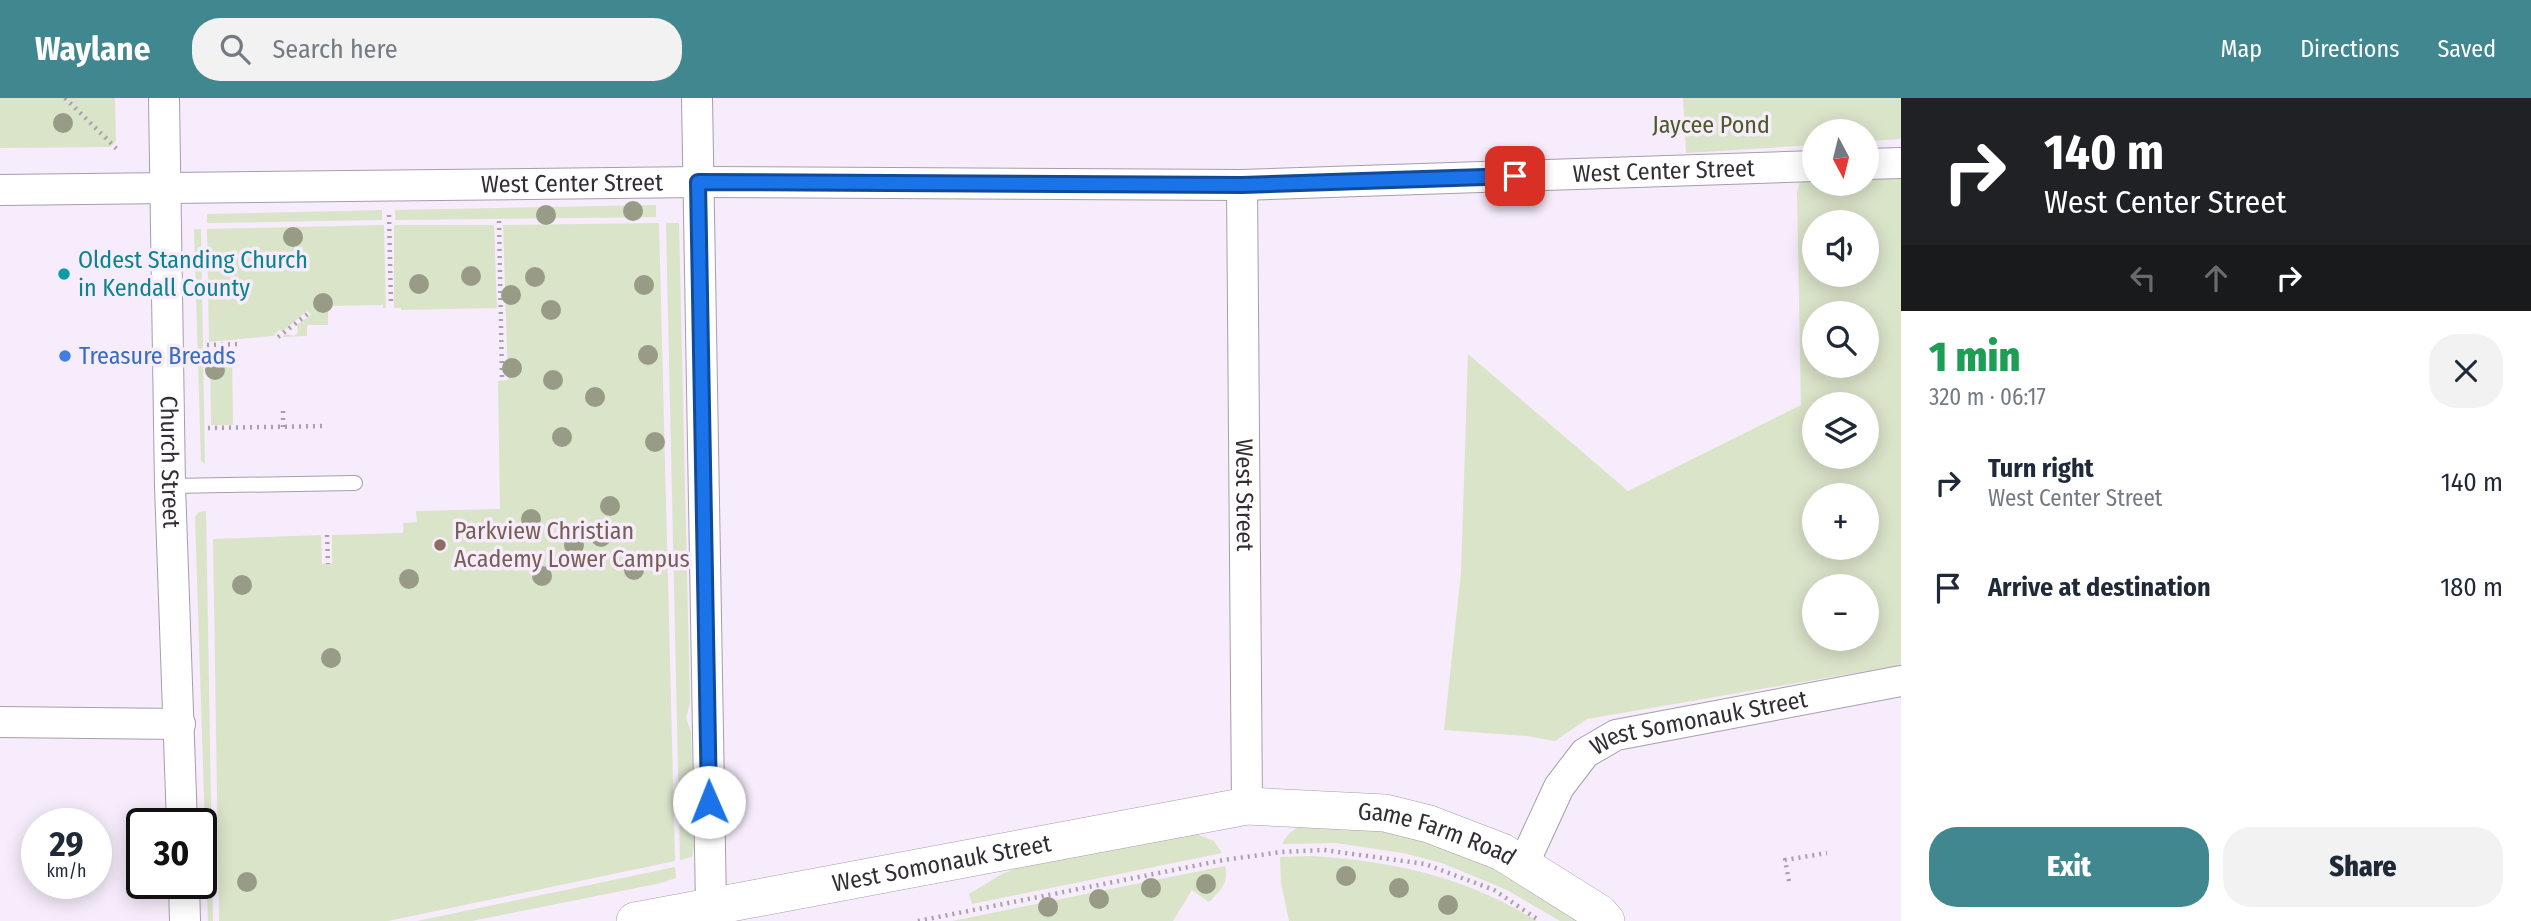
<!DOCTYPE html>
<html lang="en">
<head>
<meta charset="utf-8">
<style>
	body { margin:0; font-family:"Fira Sans Condensed",sans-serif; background:#f2f2f3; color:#1f2937; height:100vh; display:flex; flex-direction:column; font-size:26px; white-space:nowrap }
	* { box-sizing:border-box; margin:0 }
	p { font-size:23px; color:#747a83 }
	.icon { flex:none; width:38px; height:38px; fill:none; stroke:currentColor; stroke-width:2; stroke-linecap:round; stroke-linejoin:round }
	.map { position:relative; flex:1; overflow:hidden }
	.details { display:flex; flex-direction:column; background:#fff; width:630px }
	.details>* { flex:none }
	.guide { background:#202124; color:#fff; overflow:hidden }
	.needle { width:46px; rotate:173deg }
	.controls { position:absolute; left:1802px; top:21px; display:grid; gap:14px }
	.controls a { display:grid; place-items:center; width:77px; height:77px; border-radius:50%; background:#fff; box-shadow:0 4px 18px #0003; font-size:35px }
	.speed { position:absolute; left:21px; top:710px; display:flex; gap:14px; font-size:35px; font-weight:700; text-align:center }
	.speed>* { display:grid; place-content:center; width:91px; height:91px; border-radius:50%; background:#fff; box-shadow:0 4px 18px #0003; line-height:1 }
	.speed small { font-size:18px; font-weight:400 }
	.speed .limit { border:4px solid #111; border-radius:10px; background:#fff; color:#111 }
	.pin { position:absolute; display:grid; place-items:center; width:60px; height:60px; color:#fff; margin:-30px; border-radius:14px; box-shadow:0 4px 10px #0006 }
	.me { position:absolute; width:77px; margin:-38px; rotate:359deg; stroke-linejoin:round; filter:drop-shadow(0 0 5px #0008) }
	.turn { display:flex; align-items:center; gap:24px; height:147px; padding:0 28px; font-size:32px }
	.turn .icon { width:91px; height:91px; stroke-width:2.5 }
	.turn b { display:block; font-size:49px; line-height:60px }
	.lanes { display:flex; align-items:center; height:66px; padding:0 28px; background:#0003; justify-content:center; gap:35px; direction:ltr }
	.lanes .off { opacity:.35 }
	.round { display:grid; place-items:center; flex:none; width:74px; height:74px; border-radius:28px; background:#f2f2f3 }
	.headline { display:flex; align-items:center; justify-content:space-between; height:119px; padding:0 28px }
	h1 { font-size:42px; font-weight:800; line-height:52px; color:#1e9e55 }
	.action { display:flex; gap:14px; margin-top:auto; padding:14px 28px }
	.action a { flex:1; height:80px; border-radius:28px; background:#40878f; color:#fff; font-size:28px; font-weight:800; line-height:80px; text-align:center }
	.action a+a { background:#f2f2f3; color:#1f2937 }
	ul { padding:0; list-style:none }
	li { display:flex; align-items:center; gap:21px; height:105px; padding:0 28px }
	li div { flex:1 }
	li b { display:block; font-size:26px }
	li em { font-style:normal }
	header { display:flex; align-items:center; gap:42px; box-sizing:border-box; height:98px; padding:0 35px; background:#40878f; color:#fff }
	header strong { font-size:33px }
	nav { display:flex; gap:38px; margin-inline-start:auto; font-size:24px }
	.search { width:490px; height:63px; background:#f2f2f3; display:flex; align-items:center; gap:18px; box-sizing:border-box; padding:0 24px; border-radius:28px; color:#747a83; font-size:26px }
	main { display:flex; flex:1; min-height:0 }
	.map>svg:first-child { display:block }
	.green { fill:#dae4c9; fill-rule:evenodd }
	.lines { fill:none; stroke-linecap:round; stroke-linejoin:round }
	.service-casing { stroke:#a79dab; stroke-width:16 }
	.minor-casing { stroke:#a79dab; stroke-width:32 }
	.tertiary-casing { stroke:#a79dab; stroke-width:38 }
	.path { stroke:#a8a0ab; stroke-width:4.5; stroke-dasharray:2 5; stroke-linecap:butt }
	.service { stroke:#fff; stroke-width:14 }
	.minor { stroke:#fff; stroke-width:30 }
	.tertiary { stroke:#fff; stroke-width:37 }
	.tree { fill:#989c86 }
	.route-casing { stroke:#114b97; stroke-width:18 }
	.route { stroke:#1a73e8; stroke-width:12 }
	.culture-dot { fill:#0f9aa8; stroke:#f6ecfb; stroke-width:2.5 }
	.shop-dot { fill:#3f7fe0; stroke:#f6ecfb; stroke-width:2.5 }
	.education-dot { fill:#8d6e63; stroke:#f6ecfb; stroke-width:2.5 }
	.labels { text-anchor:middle; stroke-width:7; stroke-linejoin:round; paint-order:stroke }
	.park-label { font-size:24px; fill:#4b5a27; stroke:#f6ecfb }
	.street-label { font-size:24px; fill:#322e34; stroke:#f6ecfb }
	.culture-label { font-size:24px; fill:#0d838f; stroke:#f6ecfb; text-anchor:start }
	.shop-label { font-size:24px; fill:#366cbe; stroke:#f6ecfb; text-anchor:start }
	.education-label { font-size:24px; fill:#785e54; stroke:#f6ecfb; text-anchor:start }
</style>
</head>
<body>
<header>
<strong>Waylane</strong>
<div class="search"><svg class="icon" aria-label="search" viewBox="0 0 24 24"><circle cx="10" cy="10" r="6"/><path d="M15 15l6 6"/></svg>Search here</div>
<nav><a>Map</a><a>Directions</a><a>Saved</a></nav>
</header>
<main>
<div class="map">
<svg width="1901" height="823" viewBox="0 0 1901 823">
	<rect width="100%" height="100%" fill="#f6ecfb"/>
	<g class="green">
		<polygon points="0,0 115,0 116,43 110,49 0,50"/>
		<polygon points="1683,0 1901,0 1901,41 1867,43 1867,33 1815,33 1815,47 1686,55"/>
		<path d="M1901 79V567L1587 621 1555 643 1527 638 1444 632 1461 475 1468 256 1628 393 1801 307 1797 95 1800 83H1815V86H1867V80ZM1815 124H1867V177H1815ZM1815 215H1867V268H1815ZM1815 306H1867V359H1815ZM1815 397H1867V450H1815ZM1815 488H1867V541H1815Z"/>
		<polygon points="656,107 656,119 395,122 395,112"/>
		<polygon points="382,112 382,122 207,125 207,116"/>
		<polygon points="659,125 675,763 388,823 219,823 213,441 321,437 322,466 332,466 332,437 403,435 403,425 417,424 416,413 500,411 498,283 508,282 503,127"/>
		<polygon points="666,125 679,125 690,605 686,620 691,634 694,749 692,759 680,762"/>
		<polygon points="384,127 386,210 383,210 383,207 328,208 328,227 307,227 307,238 282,239 286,236 294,238 298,234 297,227 311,217 307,213 283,233 279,232 273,238 209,244 207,131"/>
		<polygon points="494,127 497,210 401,212 401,210 394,210 394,127"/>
		<polygon points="194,131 201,131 205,366 201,363"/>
		<polygon points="210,259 232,259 233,327 211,327"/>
		<polygon points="206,413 213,823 208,823 195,419 199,414"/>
		<path d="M1334 724 1409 737 1493 768 1581 823H1560L1507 792 1442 765 1403 755 1336 745 1282 746C1295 723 1310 726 1334 724Z"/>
		<polygon points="1196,736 1214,743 1222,755 972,806 969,796 1002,776 1020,769"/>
		<path d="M1311 758C1393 763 1466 779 1537 823H1289L1281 785 1280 759Z"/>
		<path d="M1225 768C1229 785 1221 792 1209 804L1192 792 1173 823H952Z"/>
		<polygon points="675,769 676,780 661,785 472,823 417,823"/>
	</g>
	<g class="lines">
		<g class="service-casing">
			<polyline id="service" points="170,388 355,385"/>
		</g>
		<g class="minor-casing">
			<g id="minor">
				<path id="s1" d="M164 0 170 388 182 726"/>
				<polyline points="697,0 711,808"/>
				<polyline points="1867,66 1901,65"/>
				<path id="s2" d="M1242 87 1247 708"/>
				<path id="s3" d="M0 92 698 84 1242 87 1815 68"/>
				<polyline points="0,624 180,626"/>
				<path id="s4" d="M1523 767 1559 689 1585 655 1616 637 1901 583"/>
				<polyline points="184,786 185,823"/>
			</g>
		</g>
		<g class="tertiary-casing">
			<g id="tertiary">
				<path id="s5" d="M635 823 1247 708 1385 715 1429 726 1502 754 1599 815 1606 823"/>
			</g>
		</g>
		<g class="path">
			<polyline points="65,0 119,53"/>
			<polyline points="389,117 391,207"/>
			<polyline points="499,123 502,280"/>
			<polyline points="278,239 309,215"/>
			<polyline points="207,247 241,246"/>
			<polyline points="283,313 283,329"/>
			<polyline points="208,330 324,328"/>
			<polyline points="327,437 328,466"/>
			<polyline points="1789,783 1785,762 1827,755"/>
			<polyline points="918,823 1224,762 1281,754 1324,752 1425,766 1494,792 1540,823"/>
		</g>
		<use href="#service" class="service"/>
		<use href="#minor" class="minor"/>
		<use href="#tertiary" class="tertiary"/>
	</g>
	<g class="tree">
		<circle cx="63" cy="25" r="10"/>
		<circle cx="633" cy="113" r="10"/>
		<circle cx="546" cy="117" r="10"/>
		<circle cx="293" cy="139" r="10"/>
		<circle cx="471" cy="178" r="10"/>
		<circle cx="535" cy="179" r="10"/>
		<circle cx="419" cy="186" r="10"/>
		<circle cx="644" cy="187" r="10"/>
		<circle cx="511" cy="197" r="10"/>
		<circle cx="323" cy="205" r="10"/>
		<circle cx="551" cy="212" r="10"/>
		<circle cx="648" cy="257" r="10"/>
		<circle cx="512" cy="270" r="10"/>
		<circle cx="215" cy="272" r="10"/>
		<circle cx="553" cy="282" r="10"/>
		<circle cx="595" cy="299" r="10"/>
		<circle cx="562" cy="339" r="10"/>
		<circle cx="655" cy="344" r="10"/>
		<circle cx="610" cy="408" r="10"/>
		<circle cx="531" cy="421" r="10"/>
		<circle cx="601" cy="439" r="10"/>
		<circle cx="574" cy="447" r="10"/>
		<circle cx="634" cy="472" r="10"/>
		<circle cx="542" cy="478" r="10"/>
		<circle cx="409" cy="481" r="10"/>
		<circle cx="242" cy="487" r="10"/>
		<circle cx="331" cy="560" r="10"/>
		<circle cx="1346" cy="778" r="10"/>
		<circle cx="247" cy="784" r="10"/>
		<circle cx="1206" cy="786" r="10"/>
		<circle cx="1151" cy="790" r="10"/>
		<circle cx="1399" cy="790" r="10"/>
		<circle cx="1099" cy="801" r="10"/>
		<circle cx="1448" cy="807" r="10"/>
		<circle cx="1048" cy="809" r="10"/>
	</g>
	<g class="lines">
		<g class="route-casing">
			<polyline id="route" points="709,704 698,84 1242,87 1515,78"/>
		</g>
		<use href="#route" class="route"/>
	</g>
	<circle class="culture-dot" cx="64" cy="176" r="7"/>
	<circle class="shop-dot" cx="65" cy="258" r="7"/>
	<circle class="education-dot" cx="440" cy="447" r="7"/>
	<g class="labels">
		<g class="park-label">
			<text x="1711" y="35">Jaycee Pond</text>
		</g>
		<g class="street-label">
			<text dy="8" stroke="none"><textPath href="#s3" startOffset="1664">West Center Street</textPath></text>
			<text dy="8" stroke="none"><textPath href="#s3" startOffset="572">West Center Street</textPath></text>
			<text dy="8" stroke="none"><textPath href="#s1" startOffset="364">Church Street</textPath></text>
			<text dy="8" stroke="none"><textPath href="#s2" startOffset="310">West Street</textPath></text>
			<text dy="8" stroke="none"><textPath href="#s4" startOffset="248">West Somonauk Street</textPath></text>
			<text dy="8" stroke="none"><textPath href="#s5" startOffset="816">Game Farm Road</textPath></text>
			<text dy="8" stroke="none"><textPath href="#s5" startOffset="312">West Somonauk Street</textPath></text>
		</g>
		<g class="culture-label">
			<text x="78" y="170">Oldest Standing Church<tspan x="78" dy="28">in Kendall County</tspan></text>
		</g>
		<g class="shop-label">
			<text x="79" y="266">Treasure Breads</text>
		</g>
		<g class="education-label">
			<text x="454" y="441">Parkview Christian<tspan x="454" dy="28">Academy Lower Campus</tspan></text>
		</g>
	</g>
</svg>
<div class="controls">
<a><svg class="needle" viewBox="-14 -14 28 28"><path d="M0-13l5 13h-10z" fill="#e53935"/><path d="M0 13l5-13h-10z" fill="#747a83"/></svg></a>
<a><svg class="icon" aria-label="sound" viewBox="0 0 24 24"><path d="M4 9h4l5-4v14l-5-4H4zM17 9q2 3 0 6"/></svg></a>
<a><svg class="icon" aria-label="search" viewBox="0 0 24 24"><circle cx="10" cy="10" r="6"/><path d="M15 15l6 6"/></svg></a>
<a><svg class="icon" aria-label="layers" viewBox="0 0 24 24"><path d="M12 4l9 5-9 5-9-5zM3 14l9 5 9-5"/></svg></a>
<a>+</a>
<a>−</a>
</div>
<div class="speed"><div>29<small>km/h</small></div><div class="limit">30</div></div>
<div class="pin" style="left:1515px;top:78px;background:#d93025"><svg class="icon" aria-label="arrive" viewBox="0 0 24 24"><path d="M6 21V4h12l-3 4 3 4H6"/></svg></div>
<svg class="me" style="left:709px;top:704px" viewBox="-20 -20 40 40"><circle r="19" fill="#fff"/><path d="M0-13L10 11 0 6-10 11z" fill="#1a73e8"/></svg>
</div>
<section class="details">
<div class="guide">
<div class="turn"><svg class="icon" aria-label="right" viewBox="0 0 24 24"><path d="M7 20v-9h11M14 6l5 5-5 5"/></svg><div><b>140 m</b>West Center Street</div></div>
<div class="lanes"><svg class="icon off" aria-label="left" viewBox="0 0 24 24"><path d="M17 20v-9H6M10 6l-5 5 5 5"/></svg><svg class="icon off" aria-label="ahead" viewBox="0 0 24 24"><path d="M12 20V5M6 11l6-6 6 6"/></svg><svg class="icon" aria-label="right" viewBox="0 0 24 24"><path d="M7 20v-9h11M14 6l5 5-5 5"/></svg></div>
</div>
<div class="headline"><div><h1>1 min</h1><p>320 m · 06:17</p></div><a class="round"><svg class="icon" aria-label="close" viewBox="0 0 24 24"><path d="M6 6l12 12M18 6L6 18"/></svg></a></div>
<ul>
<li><svg class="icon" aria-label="right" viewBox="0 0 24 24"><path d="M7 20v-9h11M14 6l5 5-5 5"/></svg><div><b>Turn right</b><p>West Center Street</p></div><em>140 m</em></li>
<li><svg class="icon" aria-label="arrive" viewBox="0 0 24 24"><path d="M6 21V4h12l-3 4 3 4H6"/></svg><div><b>Arrive at destination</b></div><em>180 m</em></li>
</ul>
<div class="action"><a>Exit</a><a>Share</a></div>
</section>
</main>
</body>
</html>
